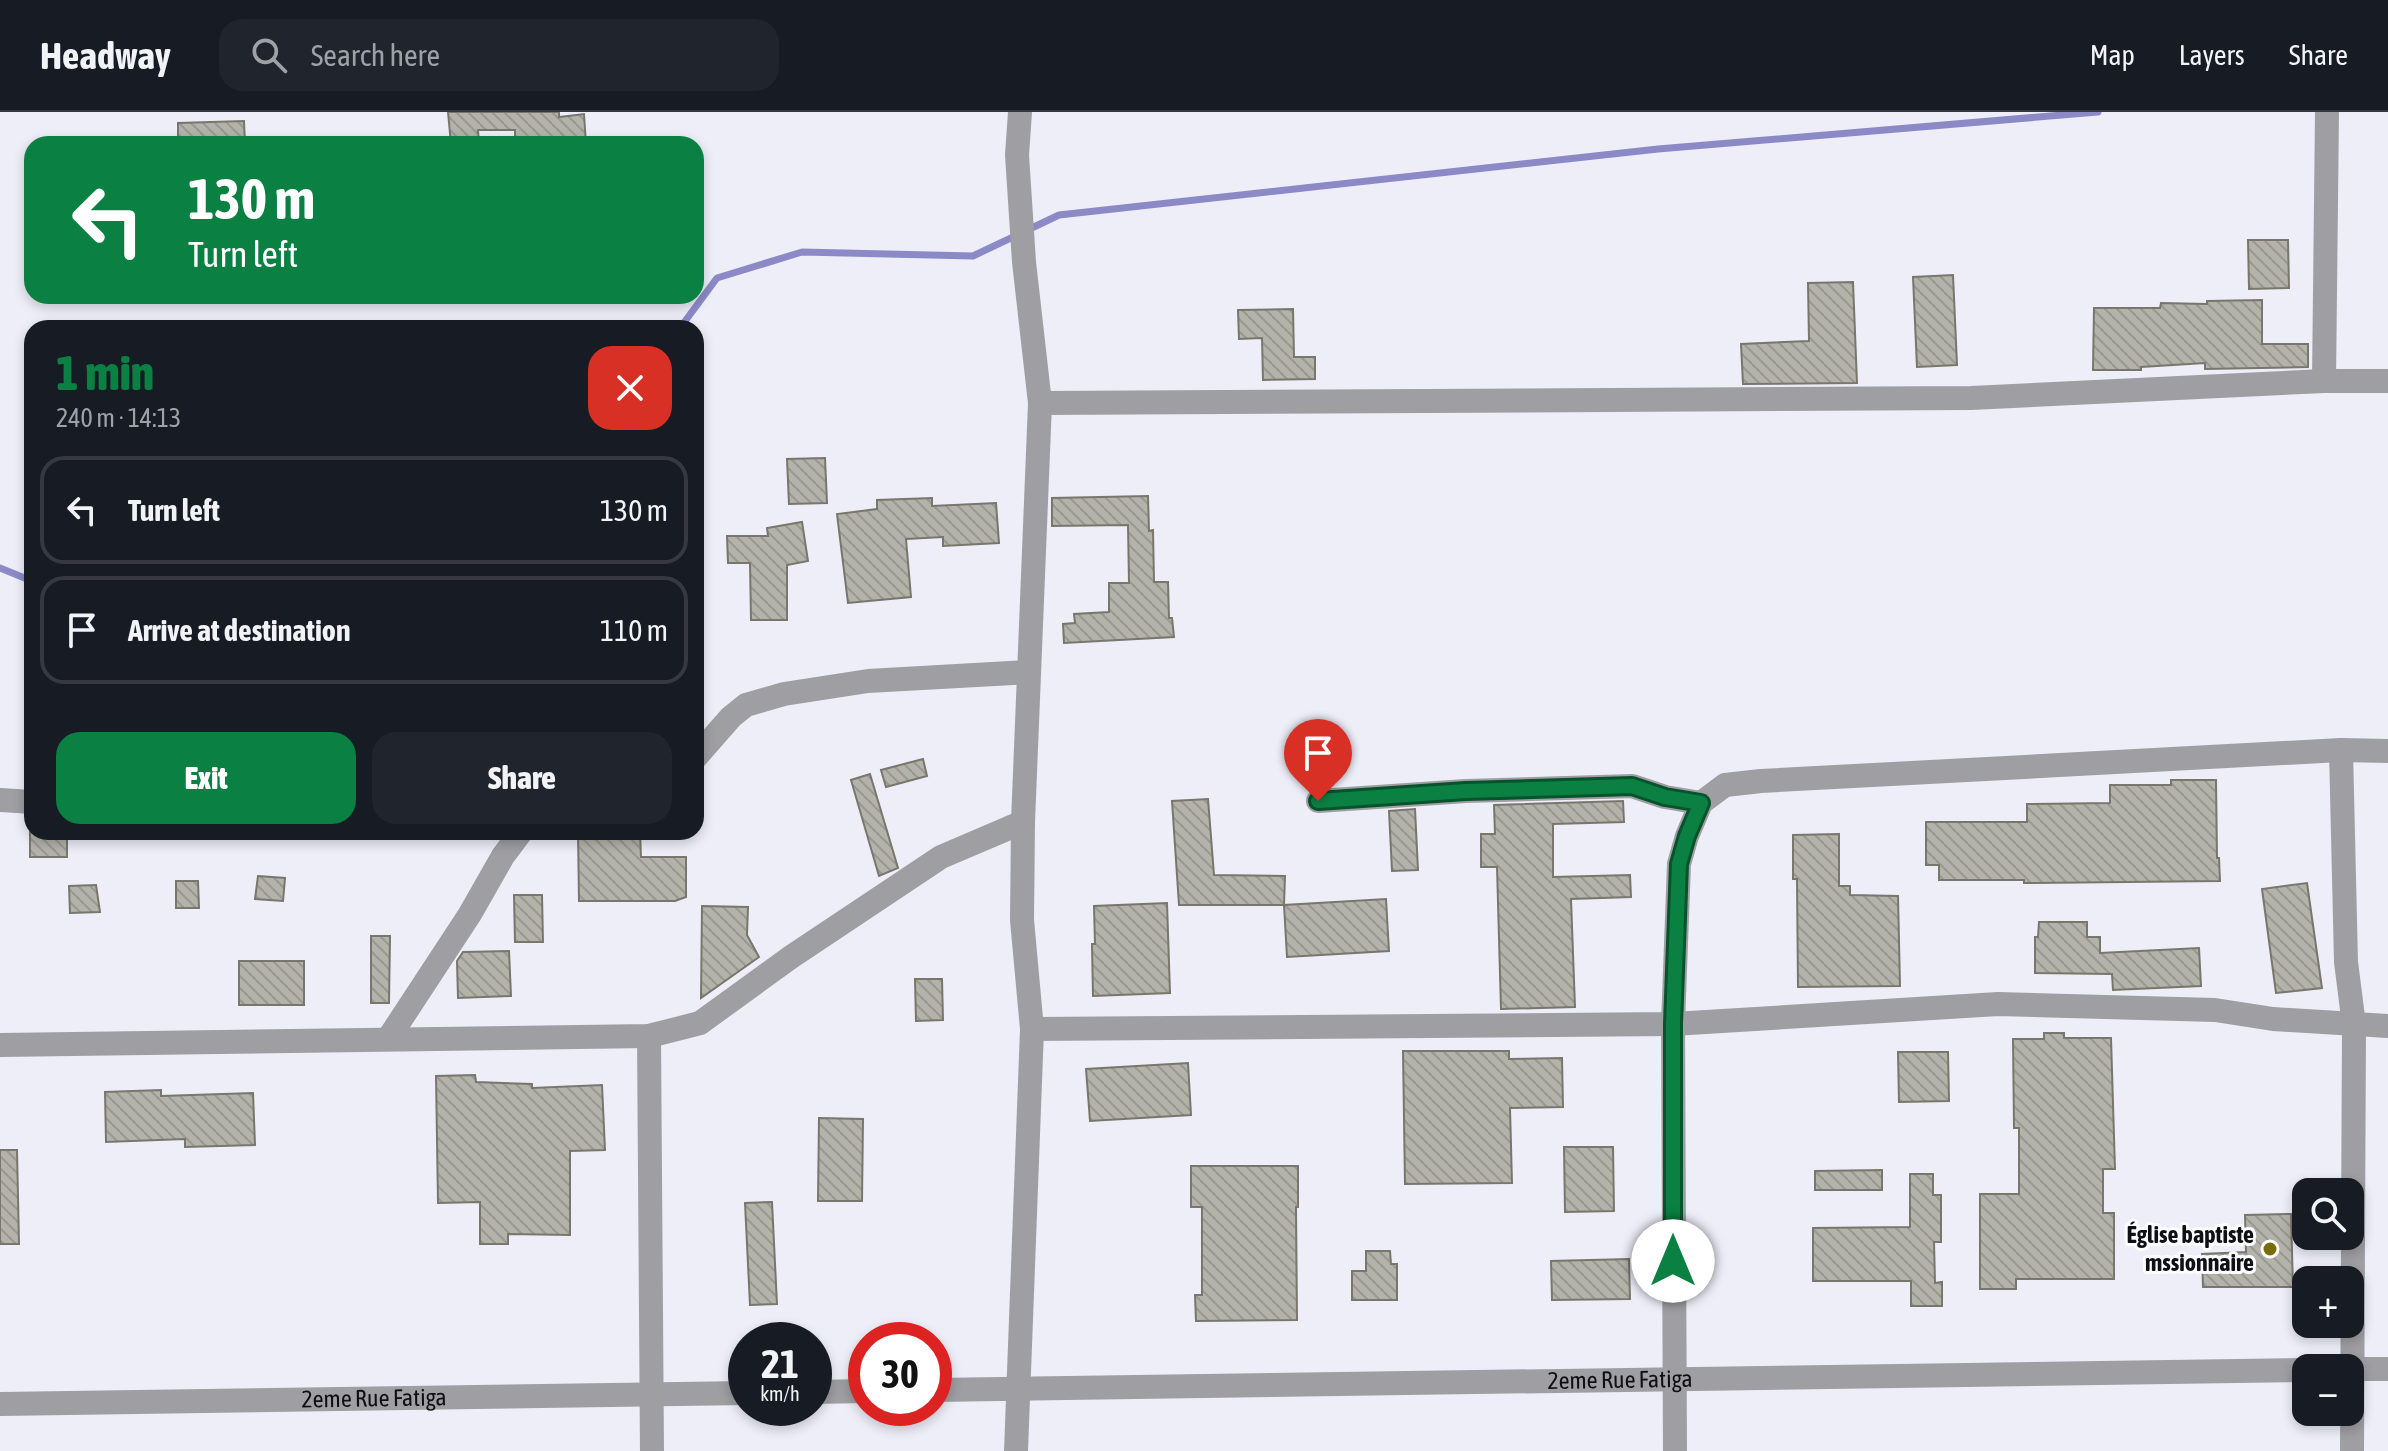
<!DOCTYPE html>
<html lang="en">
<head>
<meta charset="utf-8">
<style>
	body { margin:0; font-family:"Asap Condensed",sans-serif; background:#20242c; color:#f1f3f6; height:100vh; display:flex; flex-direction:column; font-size:30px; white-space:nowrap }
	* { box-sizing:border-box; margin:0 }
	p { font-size:26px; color:#9ea1a6 }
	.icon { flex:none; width:44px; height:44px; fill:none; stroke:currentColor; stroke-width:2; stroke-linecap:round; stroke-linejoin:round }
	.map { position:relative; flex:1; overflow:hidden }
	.panel { position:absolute; left:24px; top:208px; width:680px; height:520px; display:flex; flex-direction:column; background:#171b24; border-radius:24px; box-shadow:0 4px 12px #0003 }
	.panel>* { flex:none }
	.hud { position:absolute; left:24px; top:24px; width:680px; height:168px; border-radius:24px; box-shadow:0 4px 12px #0003; background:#0b8043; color:#fff; overflow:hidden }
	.tools { position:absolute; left:2292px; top:1066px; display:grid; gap:16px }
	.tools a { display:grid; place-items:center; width:72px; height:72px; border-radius:16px; background:#171b24; box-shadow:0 4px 12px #0003; font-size:40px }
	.speed { position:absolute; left:728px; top:1210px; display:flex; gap:16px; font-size:40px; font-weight:700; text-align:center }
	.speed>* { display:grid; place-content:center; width:104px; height:104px; border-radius:50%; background:#171b24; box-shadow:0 4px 12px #0003; line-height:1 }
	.speed small { font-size:20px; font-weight:400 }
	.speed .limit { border:12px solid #d22; background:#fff; color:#111 }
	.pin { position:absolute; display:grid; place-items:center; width:68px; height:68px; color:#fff; margin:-82px -34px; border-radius:50% 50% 50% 0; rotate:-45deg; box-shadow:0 0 8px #0007 }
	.pin .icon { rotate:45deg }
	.me { position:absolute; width:88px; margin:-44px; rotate:0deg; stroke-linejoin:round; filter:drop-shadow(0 0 6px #0008) }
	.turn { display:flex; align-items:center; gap:28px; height:168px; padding:0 32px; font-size:36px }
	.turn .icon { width:104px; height:104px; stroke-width:2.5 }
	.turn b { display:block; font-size:56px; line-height:68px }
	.round { display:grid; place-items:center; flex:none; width:84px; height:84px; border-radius:24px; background:#20242c }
	.summary { display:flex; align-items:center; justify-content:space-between; height:136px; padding:0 32px }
	h1 { font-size:48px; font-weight:800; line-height:60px; color:#0b8043 }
	.primary-button { display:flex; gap:16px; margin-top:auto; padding:16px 32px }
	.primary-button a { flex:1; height:92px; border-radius:24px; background:#0b8043; color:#fff; font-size:32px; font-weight:800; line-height:92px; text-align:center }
	.primary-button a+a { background:#20242c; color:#f1f3f6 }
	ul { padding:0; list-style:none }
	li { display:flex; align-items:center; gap:24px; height:108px; margin:0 16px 12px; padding:0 16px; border:4px solid #363941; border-radius:24px }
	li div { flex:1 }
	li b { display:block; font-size:30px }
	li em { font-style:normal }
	header { display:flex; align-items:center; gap:48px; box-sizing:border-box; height:112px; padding:0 40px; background:#171b24; border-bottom:2px solid #363941 }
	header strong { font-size:38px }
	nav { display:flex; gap:44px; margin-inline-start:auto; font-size:28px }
	.search { width:560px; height:72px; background:#20242c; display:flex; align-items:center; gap:20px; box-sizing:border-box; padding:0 28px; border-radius:24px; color:#9ea1a6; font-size:30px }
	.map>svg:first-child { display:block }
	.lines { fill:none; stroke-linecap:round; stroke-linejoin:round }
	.stream { stroke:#8b8ac7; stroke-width:7 }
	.building { fill:url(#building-back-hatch); stroke:#78766d; stroke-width:2 }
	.minor { stroke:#9e9ea3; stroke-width:24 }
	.route-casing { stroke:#07532c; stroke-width:20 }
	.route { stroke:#0b8043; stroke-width:14 }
	.poi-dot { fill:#786c05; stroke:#fcfdff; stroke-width:3 }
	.labels { text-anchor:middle; stroke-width:6; stroke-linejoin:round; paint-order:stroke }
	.poi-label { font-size:24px; font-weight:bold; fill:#101014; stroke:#fcfdff; text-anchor:end }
	.street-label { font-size:24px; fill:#101014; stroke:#fcfdff }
</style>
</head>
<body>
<header>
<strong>Headway</strong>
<div class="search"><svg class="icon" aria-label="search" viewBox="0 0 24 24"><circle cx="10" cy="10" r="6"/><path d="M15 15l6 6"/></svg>Search here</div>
<nav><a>Map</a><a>Layers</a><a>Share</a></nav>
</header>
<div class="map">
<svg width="2388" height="1339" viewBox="0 0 2388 1339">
	<defs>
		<pattern id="building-back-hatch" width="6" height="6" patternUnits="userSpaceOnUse" patternTransform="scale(2)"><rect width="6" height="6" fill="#b4b3a9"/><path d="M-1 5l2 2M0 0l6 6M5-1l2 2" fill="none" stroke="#9a9991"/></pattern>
	</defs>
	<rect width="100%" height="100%" fill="#eeeef9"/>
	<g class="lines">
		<g class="stream">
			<polyline points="680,216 717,166 802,140 973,144 1059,103 1658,37 2098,0"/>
			<polyline points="0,456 32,469"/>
		</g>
	</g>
	<g class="building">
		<polygon points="448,0 559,0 559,5 584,2 586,32 515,32 515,18 478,18 479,32 451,32"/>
		<polygon points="244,9 245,32 178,32 178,11"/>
		<polygon points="2248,128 2288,128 2289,176 2249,177"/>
		<polygon points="1953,163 1957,253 1917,255 1913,165"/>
		<polygon points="1853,170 1857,271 1743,272 1741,232 1809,229 1808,171"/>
		<polygon points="2262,188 2262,232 2308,232 2308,255 2205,257 2205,251 2141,255 2141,258 2093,258 2094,196 2160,196 2161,191 2207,192 2207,189"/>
		<polygon points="1293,197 1294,245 1315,245 1315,267 1263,268 1262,226 1239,227 1238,198"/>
		<polygon points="825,346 827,391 789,392 787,347"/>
		<polygon points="1148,384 1149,419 1153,418 1154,470 1168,470 1169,506 1172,506 1174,525 1064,531 1063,512 1075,511 1074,502 1109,500 1109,471 1129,471 1128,413 1052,414 1052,386"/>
		<polygon points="932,386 932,394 996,391 999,431 943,434 943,425 906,427 911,485 848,491 837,402 877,397 877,388"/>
		<polygon points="802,410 808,449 787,453 787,508 751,508 750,451 728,451 727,424 768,424 767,416"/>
		<polygon points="923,647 927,664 886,675 881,658"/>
		<polygon points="870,662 898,756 879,764 851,668"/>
		<polygon points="2171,668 2216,668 2217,746 2219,746 2220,769 2024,771 2024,768 1939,768 1939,753 1926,753 1926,710 2027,710 2027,692 2110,691 2110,673 2171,673"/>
		<polygon points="1208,687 1214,763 1285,764 1284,793 1179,793 1172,689"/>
		<polygon points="1623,689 1624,710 1553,712 1553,765 1630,763 1631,785 1571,787 1575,895 1501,897 1497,755 1481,755 1481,722 1495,722 1494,693"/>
		<polygon points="1415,697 1418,758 1392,759 1389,699"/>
		<rect x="30" y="720" width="37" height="25"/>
		<polygon points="578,720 640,720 641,745 686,745 686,785 675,789 579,789"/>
		<polygon points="1839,722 1839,774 1850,774 1850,783 1898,784 1900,874 1798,875 1797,767 1793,767 1793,723"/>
		<polygon points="258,764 285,766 283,789 255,787"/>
		<polygon points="176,769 198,769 199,796 176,796"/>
		<polygon points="2307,771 2322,876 2276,881 2262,777"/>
		<polygon points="96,773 100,800 70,801 69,774"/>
		<polygon points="514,783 542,783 543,830 515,830"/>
		<polygon points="1386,787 1389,839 1287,845 1284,793"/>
		<polygon points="1167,791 1170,881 1093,884 1092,832 1095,832 1094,794"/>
		<polygon points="702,794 748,795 747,823 759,845 701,886"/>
		<polygon points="2039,810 2087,810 2087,825 2100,825 2100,841 2199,836 2201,874 2113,878 2112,862 2035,861 2035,825 2038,825"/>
		<polygon points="371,824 390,824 389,891 371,891"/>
		<polygon points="509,839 511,884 458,886 457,849 463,840"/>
		<rect x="239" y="849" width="65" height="44"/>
		<polygon points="915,867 942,867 943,908 916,909"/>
		<polygon points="2044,921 2064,921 2064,926 2111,926 2115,1057 2103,1057 2103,1101 2114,1101 2114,1167 2016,1167 2016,1177 1980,1177 1980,1082 2019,1082 2019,1016 2014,1016 2013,927 2044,927"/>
		<polygon points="1403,939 1509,939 1509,947 1562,946 1563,995 1510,996 1512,1071 1405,1072"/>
		<polygon points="1898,940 1948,940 1949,989 1899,990"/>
		<polygon points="1188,951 1191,1003 1090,1009 1086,957"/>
		<polygon points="475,963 476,970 532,972 532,976 602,973 605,1038 570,1039 570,1123 508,1122 508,1132 480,1132 480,1090 438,1091 436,964"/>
		<polygon points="161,978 161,984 253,981 255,1033 185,1035 185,1027 106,1030 105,980"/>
		<polygon points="819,1006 863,1007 862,1089 818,1089"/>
		<polygon points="1564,1035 1613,1035 1614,1099 1565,1100"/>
		<polygon points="0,1038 17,1038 19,1132 0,1132"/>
		<polygon points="1191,1054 1298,1054 1298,1095 1296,1095 1297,1208 1196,1209 1195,1183 1202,1183 1202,1095 1191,1095"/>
		<polygon points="1882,1058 1882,1078 1815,1078 1815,1059"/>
		<polygon points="1910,1062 1933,1062 1933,1083 1941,1083 1941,1130 1934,1130 1935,1171 1942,1170 1942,1194 1911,1194 1911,1169 1813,1169 1813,1116 1910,1115"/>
		<polygon points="772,1090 777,1192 750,1193 745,1091"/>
		<polygon points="2291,1102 2293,1175 2203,1175 2202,1142 2246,1140 2245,1103"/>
		<polygon points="1366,1139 1390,1139 1391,1152 1397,1152 1397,1188 1352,1188 1352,1159 1366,1159"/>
		<polygon points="1629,1147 1630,1187 1552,1188 1551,1149"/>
	</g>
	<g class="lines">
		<g class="minor">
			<polyline points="2324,269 2327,0"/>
			<polyline points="1040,291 1971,286 2324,269 2388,269"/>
			<polyline points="2341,638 2346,850 2354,913 2352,1339"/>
			<polyline points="696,645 731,605 746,593 784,582 868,569 1029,560"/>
			<polyline points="0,688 32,690"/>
			<polyline points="1318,689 1466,679 1632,674 1665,685 1701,691"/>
			<polyline points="1032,917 1673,912 1998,892 2215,898 2273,907 2388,914"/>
			<polyline points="649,924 652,1339"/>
			<polyline points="388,927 470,802 503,744 521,720"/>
			<polyline points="0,933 649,924 700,911 791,845 941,745 1023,710"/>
			<polyline points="2350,1257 2388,1257"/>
			<path id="s1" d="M934 1278 2306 1258"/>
			<polyline points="814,1280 866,1279"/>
			<path id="s2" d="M0 1292 746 1281"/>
			<polyline points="1016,1339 1032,917 1022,808 1023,710 1040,291 1024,150 1017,43 1020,0"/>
			<polyline points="1675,1339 1673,912 1679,752 1687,724 1701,691 1725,673 1761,669 2341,638 2388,639"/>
		</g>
	</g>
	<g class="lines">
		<g class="route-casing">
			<polyline id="route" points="1318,689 1466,679 1632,674 1665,685 1701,691 1687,724 1679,752 1673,912 1673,1149"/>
		</g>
		<use href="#route" class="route"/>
	</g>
	<circle class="poi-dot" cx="2270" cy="1137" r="8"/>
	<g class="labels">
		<g class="poi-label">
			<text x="2254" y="1131">Église baptiste<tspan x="2254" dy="28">mssionnaire</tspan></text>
		</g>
		<g class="street-label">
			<text dy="8" stroke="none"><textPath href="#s1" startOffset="686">2eme Rue Fatiga</textPath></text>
			<text dy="8" stroke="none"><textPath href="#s2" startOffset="374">2eme Rue Fatiga</textPath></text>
		</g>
	</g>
</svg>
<div class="tools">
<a><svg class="icon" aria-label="search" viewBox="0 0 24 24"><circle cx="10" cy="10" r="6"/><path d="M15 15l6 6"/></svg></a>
<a>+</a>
<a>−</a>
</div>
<div class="speed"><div>21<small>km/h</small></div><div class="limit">30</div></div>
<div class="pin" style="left:1318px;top:689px;background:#d93025"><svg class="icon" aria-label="arrive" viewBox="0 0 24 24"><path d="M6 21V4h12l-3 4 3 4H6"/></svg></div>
<svg class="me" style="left:1673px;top:1149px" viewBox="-20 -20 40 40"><circle r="19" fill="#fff"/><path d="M0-13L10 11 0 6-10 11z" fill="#0b8043"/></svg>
<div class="hud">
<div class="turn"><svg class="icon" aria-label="left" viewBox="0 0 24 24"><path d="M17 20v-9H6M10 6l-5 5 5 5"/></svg><div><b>130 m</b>Turn left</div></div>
</div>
<section class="panel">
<div class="summary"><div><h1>1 min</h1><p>240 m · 14:13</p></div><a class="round" style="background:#d93025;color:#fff"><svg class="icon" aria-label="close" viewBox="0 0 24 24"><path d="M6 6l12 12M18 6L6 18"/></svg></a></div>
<ul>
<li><svg class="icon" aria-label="left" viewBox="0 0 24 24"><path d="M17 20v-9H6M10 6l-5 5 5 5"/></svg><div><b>Turn left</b></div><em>130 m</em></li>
<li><svg class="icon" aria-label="arrive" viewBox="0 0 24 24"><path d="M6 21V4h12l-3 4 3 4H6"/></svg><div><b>Arrive at destination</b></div><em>110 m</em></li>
</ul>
<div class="primary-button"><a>Exit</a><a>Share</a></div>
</section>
</div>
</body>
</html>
